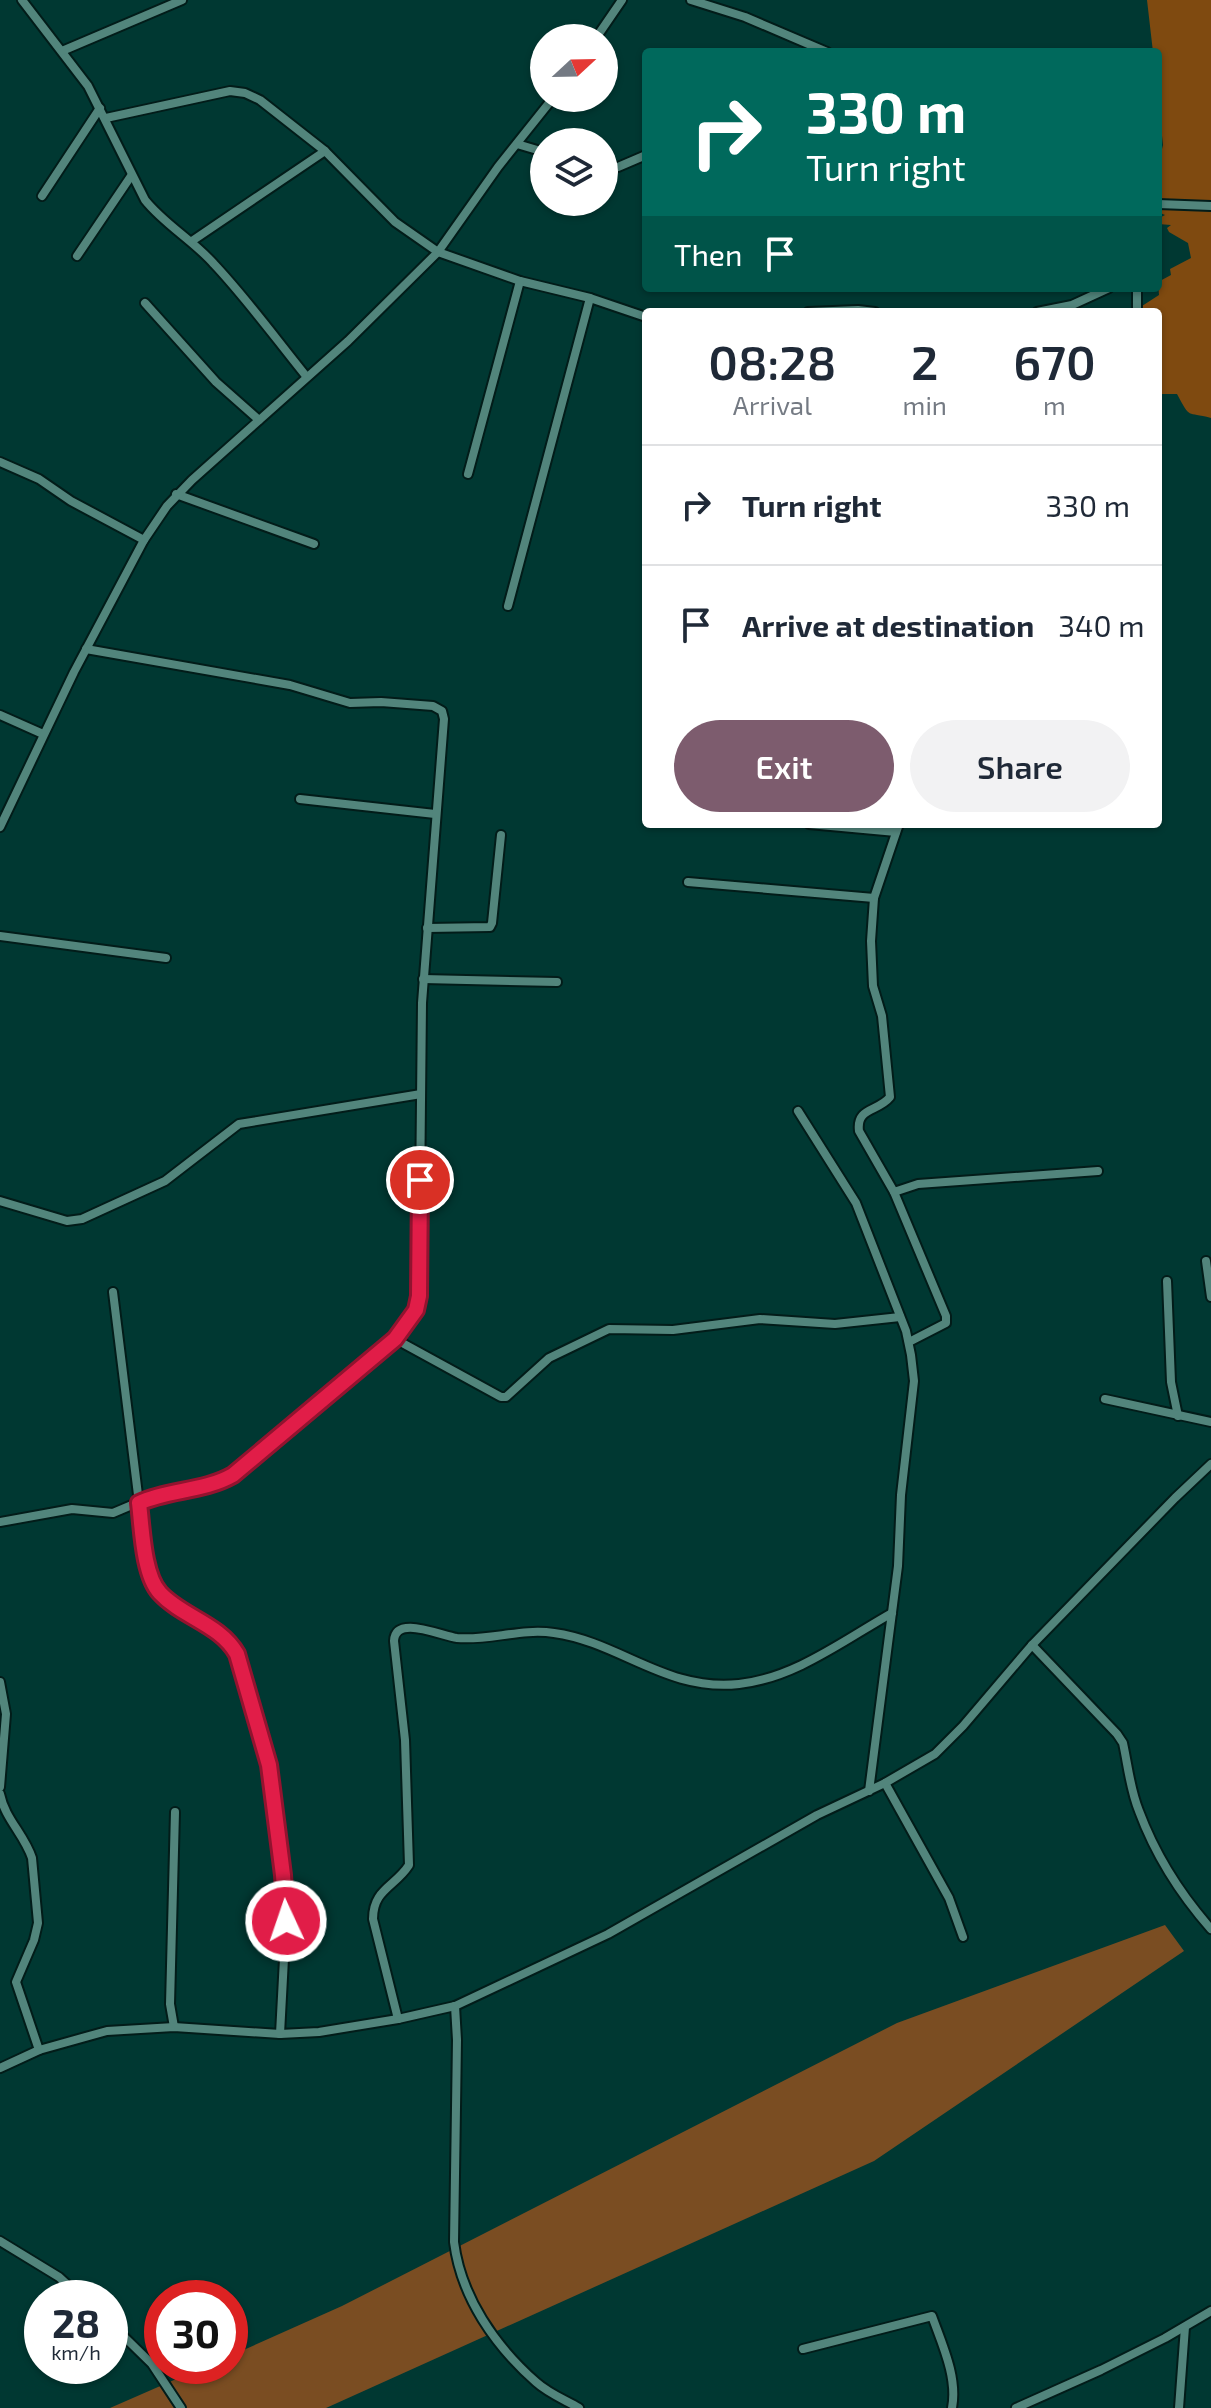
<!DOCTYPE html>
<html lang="en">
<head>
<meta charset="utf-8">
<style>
	body { margin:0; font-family:"Exo 2",sans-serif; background:#f2f2f3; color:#1f2937; height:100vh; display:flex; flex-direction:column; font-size:30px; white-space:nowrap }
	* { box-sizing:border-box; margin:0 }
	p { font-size:26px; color:#747a83 }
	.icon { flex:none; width:44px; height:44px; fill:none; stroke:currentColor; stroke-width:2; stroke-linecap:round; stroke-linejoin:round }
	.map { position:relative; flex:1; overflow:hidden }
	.sheet { position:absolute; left:642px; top:308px; width:520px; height:520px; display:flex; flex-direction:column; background:#fff; border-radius:8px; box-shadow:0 2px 6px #0004 }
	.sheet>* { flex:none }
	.guide { position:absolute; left:642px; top:48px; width:520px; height:244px; border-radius:8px; box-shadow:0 2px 6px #0004; background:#00695c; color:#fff; overflow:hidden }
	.needle { width:52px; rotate:68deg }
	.controls { position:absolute; left:530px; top:24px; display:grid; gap:16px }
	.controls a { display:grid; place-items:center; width:88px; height:88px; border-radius:50%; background:#fff; box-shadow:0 2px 6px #0004; font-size:40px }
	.speed { position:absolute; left:24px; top:2280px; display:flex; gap:16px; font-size:40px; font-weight:700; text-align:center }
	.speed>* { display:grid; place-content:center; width:104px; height:104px; border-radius:50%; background:#fff; box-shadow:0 2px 6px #0004; line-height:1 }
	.speed small { font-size:20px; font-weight:400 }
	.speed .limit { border:12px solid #d22; background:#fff; color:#111 }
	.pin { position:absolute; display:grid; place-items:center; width:68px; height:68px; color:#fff; margin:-34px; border:4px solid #fff; border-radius:50%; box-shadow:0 2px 8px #0007 }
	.me { position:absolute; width:88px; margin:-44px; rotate:357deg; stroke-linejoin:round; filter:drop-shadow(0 0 6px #0008) }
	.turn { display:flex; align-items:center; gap:28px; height:168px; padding:0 32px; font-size:36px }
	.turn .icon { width:104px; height:104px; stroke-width:2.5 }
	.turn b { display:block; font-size:56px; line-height:68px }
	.then { display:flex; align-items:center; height:76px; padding:0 32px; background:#0003; gap:16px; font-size:30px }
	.eta { display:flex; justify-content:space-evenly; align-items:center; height:136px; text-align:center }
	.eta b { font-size:48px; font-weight:600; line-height:56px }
	.primary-button { display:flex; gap:16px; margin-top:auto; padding:16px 32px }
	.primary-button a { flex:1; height:92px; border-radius:48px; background:#7d5c6e; color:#fff; font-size:32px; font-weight:600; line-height:92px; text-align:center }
	.primary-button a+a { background:#f2f2f3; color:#1f2937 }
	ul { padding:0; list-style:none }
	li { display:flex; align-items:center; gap:24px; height:120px; padding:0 32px; border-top:2px solid #e0e1e3 }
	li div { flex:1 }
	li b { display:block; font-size:30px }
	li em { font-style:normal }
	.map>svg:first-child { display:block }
	.green { fill:#7a4d22 }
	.forest { fill:#7f4a10 }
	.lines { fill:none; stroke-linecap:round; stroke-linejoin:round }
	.street-casing { stroke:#021c19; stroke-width:12 }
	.street { stroke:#52857c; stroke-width:8 }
	.route-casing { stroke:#92132f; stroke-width:20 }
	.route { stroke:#e11d48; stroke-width:14 }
</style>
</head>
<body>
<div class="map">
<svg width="1211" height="2408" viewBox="0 0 1211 2408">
	<rect width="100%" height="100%" fill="#003832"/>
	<polygon class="green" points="1165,1925 1184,1951 874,2161 326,2408 110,2408 206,2366 230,2366 230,2356 342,2306 897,2023"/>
	<path class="forest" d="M1147 0H1211V418C1186 411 1191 420 1177 394H1158V360L1162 359 1158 354V329L1162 328 1158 312H1142V306L1159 295 1158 282 1171 275 1170 269 1191 258 1188 243 1169 232 1167 228 1171 225 1158 224 1159 218 1165 215 1158 212V165L1163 145 1158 99V52H1153Z"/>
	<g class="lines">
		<g class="street-casing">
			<g id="street">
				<path d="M22 0 88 86 145 200C165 225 193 240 214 264 247 299 276 339 306 376"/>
				<polyline points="691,0 745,17 827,52"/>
				<polyline points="596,38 622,0"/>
				<polyline points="62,51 182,0"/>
				<polyline points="106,118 230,91 245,93 260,100 325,151 395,222 438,252 520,281 590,298 646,317"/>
				<polyline points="517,144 544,152"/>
				<polyline points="604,168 618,167 646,155"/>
				<polyline points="42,196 100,108"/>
				<polyline points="1158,204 1211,206"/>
				<polyline points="192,241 325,151"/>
				<polyline points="77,256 131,176"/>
				<polyline points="145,303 216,382 259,420"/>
				<polyline points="808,312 858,310 875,312"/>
				<polyline points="1037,312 1072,305 1109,288"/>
				<polyline points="1137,312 1137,288"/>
				<polyline points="0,462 39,479 71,501 144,540"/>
				<polyline points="468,474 520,281"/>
				<polyline points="176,494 314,544"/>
				<polyline points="508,606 590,298"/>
				<polyline points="0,715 43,734"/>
				<polyline points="300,799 435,814"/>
				<polyline points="809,824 896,832"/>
				<path d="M899 824 874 898 871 941 873 986 882 1016 890 1097C878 1112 856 1107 859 1131L894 1192 946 1316V1323L909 1342"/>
				<polyline points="0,827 74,672 144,540 167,506 192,480 348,341 438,252 498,167 553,98"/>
				<polyline points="688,882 874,898"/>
				<polyline points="427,928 490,927 492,923 501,835"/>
				<polyline points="0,936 166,958"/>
				<polyline points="423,979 557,982"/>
				<polyline points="798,1111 856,1203 906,1331 911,1355 914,1381 901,1495 898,1566 869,1791"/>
				<polyline points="894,1192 918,1184 1098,1171"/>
				<polyline points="0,1201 67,1221 82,1219 165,1181 239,1124 421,1094"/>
				<polyline points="1206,1261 1211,1297"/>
				<polyline points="1167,1281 1171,1382 1178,1416"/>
				<polyline points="113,1292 139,1503 151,1578 159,1593 231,1644 237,1654 269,1765 283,1875 286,1921 280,2034"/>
				<polyline points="395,1339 501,1397 506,1397 549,1358 609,1329 673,1330 760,1319 835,1324 900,1317"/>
				<polyline points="1105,1399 1211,1422"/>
				<polyline points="0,1522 72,1509 113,1513 153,1496 216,1485 233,1475 395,1339 416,1310 419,1296 422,1003 444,719 442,711 433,706 381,702 350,703 290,685 86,649"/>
				<path d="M1032 1645 1117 1734 1123 1743C1128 1766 1130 1789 1139 1811 1155 1854 1181 1895 1211 1929"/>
				<polyline points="0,1682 6,1714 0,1787"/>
				<polyline points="885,1783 949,1898 963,1937"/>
				<path d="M0 1794C5 1819 24 1834 32 1858L38 1923 34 1940 16 1982 39 2050"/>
				<path d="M455 2006 457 2040 454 2242C461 2297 495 2346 536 2382 548 2393 565 2400 579 2408"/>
				<path d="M398 2019 373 1919C373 1889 395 1887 409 1865L405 1740 394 1641C395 1614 441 1636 457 1638 489 1641 521 1628 554 1633 620 1642 666 1692 739 1684 795 1678 844 1640 892 1613"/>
				<polyline points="174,2027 170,2004 175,1812"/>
				<polyline points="0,2068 39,2050 107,2031 174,2027 280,2034 319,2032 398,2019 455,2006 608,1934 817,1815 885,1783 935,1754 963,1726 1032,1645 1175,1498 1211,1464"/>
				<polyline points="0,2241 59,2277 82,2298"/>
				<polyline points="110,2323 152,2364 181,2408"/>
				<path d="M803 2349 932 2316C942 2344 958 2378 952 2408"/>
				<polyline points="1016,2408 1101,2370 1165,2338 1211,2311"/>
				<polyline points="1179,2408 1185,2327"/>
			</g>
		</g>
		<use href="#street" class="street"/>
	</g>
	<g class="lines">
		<g class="route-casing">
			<path id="route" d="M286 1921 283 1875 269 1765 237 1654C220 1624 182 1617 160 1593 143 1575 142 1527 139 1503 169 1489 203 1492 233 1475L395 1339 416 1310 419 1296 420 1180"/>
		</g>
		<use href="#route" class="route"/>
	</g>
</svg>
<div class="controls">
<a><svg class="needle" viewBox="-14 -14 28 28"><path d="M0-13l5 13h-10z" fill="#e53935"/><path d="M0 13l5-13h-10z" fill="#747a83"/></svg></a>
<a><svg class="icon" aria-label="layers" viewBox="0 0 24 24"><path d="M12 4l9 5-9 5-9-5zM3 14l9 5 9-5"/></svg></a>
</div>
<div class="speed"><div>28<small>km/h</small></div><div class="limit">30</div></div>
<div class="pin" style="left:420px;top:1180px;background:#d93025"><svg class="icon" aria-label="arrive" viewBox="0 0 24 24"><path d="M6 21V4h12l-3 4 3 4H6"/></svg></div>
<svg class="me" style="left:286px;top:1921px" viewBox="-20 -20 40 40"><circle r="17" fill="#e11d48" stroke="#fff" stroke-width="3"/><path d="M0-11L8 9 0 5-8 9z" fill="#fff"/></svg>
<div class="guide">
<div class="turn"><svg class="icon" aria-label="right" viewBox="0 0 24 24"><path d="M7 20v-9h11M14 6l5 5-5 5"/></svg><div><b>330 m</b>Turn right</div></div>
<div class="then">Then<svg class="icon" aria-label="arrive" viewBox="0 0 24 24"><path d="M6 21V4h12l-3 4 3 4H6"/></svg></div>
</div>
<section class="sheet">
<div class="eta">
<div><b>08:28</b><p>Arrival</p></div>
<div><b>2</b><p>min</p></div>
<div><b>670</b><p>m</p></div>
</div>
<ul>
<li><svg class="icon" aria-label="right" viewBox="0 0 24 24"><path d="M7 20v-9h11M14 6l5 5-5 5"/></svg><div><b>Turn right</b></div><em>330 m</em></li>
<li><svg class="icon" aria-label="arrive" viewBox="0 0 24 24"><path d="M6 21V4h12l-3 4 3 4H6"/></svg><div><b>Arrive at destination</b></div><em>340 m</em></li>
</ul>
<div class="primary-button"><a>Exit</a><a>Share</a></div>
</section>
</div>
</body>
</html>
